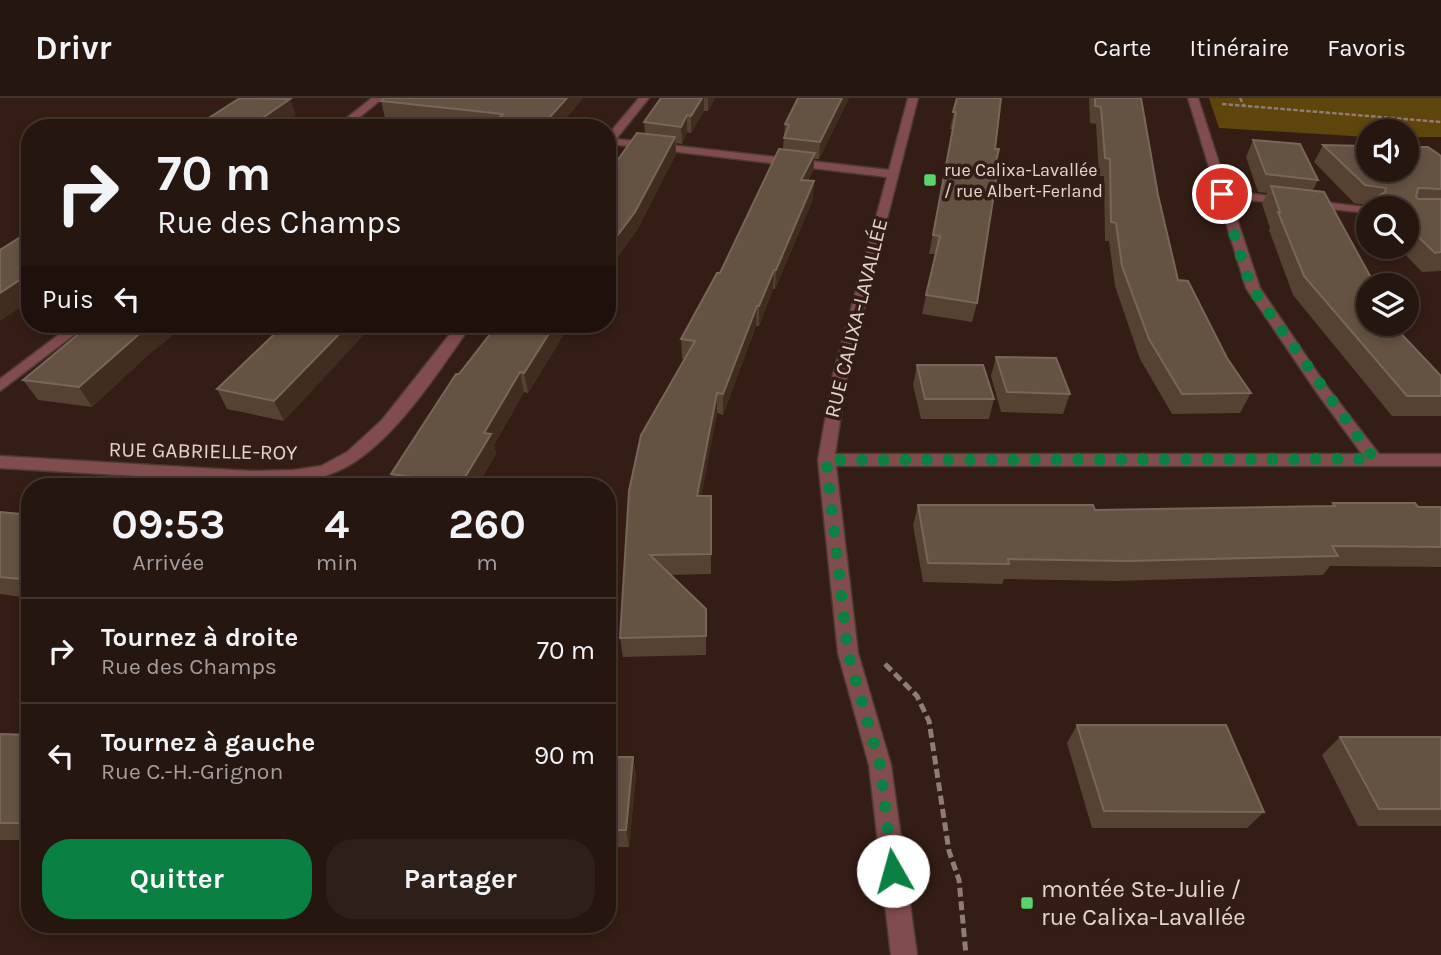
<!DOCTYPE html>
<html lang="fr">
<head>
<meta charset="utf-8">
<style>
	body { margin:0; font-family:Karla,sans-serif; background:#2e1f19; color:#f1f3f6; height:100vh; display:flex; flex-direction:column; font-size:26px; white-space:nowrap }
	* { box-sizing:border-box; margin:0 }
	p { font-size:23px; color:#a49f9f }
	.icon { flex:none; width:38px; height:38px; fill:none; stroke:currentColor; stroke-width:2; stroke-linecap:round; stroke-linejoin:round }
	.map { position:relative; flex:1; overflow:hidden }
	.drawer { position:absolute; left:21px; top:380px; width:595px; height:455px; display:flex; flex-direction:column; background:#261610; border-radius:28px; box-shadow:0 4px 10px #0003,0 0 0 2px #423530 }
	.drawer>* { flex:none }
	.top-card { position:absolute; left:21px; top:21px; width:595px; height:214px; border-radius:28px; box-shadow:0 4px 10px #0003,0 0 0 2px #423530; background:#261610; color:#f1f3f6; overflow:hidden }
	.tools { position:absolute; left:1356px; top:21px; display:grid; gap:14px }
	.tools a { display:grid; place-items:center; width:63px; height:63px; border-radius:50%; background:#261610; box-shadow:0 4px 10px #0003,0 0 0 2px #423530; font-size:35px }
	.pin { position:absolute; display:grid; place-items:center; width:60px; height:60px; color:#fff; margin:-30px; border:4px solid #fff; border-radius:50%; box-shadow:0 2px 7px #0007 }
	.me { position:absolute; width:77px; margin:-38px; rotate:353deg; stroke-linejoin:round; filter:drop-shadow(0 0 5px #0008) }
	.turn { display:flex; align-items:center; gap:24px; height:147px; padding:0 21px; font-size:32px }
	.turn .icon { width:91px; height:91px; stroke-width:2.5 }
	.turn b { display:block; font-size:49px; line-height:60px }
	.then { display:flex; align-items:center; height:66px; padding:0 21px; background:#0003; gap:14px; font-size:26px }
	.eta { display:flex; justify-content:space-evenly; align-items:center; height:119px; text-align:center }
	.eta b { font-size:42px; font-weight:700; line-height:49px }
	.button { display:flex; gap:14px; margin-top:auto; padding:14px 21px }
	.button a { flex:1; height:80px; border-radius:28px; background:#0b8043; color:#fff; font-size:28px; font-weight:700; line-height:80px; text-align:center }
	.button a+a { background:#2e1f19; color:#f1f3f6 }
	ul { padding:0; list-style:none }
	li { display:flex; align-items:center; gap:21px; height:105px; padding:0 21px; border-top:2px solid #423530 }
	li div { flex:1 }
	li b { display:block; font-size:26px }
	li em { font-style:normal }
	header { display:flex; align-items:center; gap:42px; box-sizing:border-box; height:98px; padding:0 35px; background:#261610; border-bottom:2px solid #423530 }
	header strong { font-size:33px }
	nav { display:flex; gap:38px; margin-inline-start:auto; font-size:24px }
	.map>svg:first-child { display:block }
	.green { fill:#5e450b }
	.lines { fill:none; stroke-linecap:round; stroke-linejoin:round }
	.minor-casing { stroke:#4f3a33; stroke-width:3 }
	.path-far1 { stroke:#8f7c75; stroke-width:2.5; stroke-dasharray:4.5 2; stroke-linecap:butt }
	.path { stroke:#8f7c75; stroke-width:5; stroke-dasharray:9 4.5; stroke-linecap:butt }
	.minor { fill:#814c4e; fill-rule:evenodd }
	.wall { fill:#554233 }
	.shaded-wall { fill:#412d20 }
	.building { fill:#645243; stroke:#786659; stroke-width:2 }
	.route { stroke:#0b8043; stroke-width:12; stroke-dasharray:0 21.6 }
	.poi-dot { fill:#58d56f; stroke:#331d15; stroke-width:2.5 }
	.labels { text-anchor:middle; stroke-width:7; stroke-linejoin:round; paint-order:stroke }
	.far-poi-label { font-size:18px; fill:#e3d4ce; stroke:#331d15; text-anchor:start }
	.street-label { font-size:21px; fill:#e3d4ce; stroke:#331d15 }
	.near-poi-label { font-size:24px; fill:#e3d4ce; stroke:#331d15; text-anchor:start }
</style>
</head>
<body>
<header>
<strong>Drivr</strong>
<nav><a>Carte</a><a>Itinéraire</a><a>Favoris</a></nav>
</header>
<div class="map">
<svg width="1441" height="857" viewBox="0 0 1441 857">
	<rect width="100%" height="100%" fill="#331d15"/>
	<polygon class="green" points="1209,0 1441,0 1441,39 1407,39 1407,33 1368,33 1368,39 1219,30"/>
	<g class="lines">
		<g class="minor-casing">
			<g id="minor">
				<polygon points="372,0 383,0 346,30 334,30"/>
				<polygon points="639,0 649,0 616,41 889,72 908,0 918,0 847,277 835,356 1362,356 1315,292 1246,190 1188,0 1198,0 1228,93 1373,110 1368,110 1368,115 1230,100 1260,190 1325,286 1379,356 1441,356 1441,368 836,368 858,555 891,667 917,857 891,857 869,667 838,555 818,362 833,277 887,79 611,46 607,48 607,38"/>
				<polygon points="73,226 88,226 0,293 0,281"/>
				<path d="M458 226H472C441 270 401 333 356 363 300 401 217 383 154 379 102 376 51 373 0 370V358L251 373 294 372 321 368 347 354 382 322Z"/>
			</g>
		</g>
		<g class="path-far1">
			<polyline points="1240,0 1244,8"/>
			<polyline points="1222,6 1441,24"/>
		</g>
		<polyline class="path" points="885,566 917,598 929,623 949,753 959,782 966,857"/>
		<use href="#minor" class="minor"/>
	</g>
	<g class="wall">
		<polygon points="583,0 558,30 474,30 385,20 381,3"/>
		<polygon points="661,0 715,0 708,13 704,13 691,35 687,34 682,46 676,45 676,56 637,132 613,165 607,164 607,77 645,35 644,24"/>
		<polygon points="849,0 819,61 814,61 813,73 808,82 813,101 775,191 773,191 759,228 756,228 723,317 717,315 701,398 711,398 711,476 670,477 706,511 706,557 623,559 620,540 685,261 682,261 681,241 720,175 783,51 785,26"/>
		<polygon points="957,0 995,51 993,76 977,205 972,224 922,216 935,156 929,156 953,31 950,31"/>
		<polygon points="1089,0 1141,0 1158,97 1178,182 1227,260 1251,295 1240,315 1172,316 1140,261 1115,188 1109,143 1105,143 1104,78 1099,78 1096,26 1090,25"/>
		<polygon points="1253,42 1318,82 1313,92 1368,226 1441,278 1441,318 1392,318 1293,197 1269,132 1270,130 1262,106 1267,95 1258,94 1246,59"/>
		<polygon points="1323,47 1441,58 1441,173 1422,174 1398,149 1407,149 1407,110 1371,110 1372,108 1354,105 1314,64"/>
		<polygon points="85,226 187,226 149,256 92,309 38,302 23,282 84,231 82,228"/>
		<polygon points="285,226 284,323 227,311 217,291"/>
		<polygon points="570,226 528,295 524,294 494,347 496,356 477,388 396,388 391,376 459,276"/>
		<polygon points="996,259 1070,296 1063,316 1001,314 991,278"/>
		<polygon points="917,267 994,301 989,321 921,321 913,287"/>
		<polygon points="1333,405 1441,409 1441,469 1330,468 1323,477 1116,483 1004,481 1002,486 923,484 913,427 918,407 1095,412 1330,408"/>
		<polygon points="0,414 30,417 30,500 0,496"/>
		<polygon points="1077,627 1264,714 1247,730 1092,730 1067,645"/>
		<polygon points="0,636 30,637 30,742 0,742"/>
		<polygon points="1340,639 1441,639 1441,728 1358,728 1322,657"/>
		<polygon points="607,659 633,659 636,677 629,749 607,749"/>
	</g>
	<g class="shaded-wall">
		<polygon points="567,0 583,0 558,30 540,30"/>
		<polygon points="702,0 704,0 704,13 691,35 691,18"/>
		<polygon points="708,0 715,0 708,13"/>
		<polygon points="842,0 849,0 819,61 820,44"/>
		<polygon points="290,1 296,17 279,30 248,30"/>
		<polygon points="687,17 687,34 682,46 681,29"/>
		<polygon points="675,39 676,56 637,132 613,165 611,146"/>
		<polygon points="815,55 813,73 800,100 801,82"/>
		<polygon points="814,83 813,101 775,191 776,172"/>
		<polygon points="774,172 773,191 759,228 759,208"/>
		<polygon points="30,175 30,203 0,223 0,195"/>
		<polygon points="757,208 756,228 723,317 723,296"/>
		<polygon points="152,226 187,226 149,256 92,309 79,289 138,237"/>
		<polygon points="349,226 374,226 284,323 274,303"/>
		<polygon points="555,226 570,226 528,295 524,275"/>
		<polygon points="520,274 524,294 494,347 496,356 477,388 461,388 461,386 484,335"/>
		<polygon points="717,295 717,315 698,418 697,398"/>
		<polygon points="633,659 636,677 629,749 626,732"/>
	</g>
	<g class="building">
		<polygon points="240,0 290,1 248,30 193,30"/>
		<polygon points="384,0 567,0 540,30 489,30 503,16 381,3"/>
		<polygon points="661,0 702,0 691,18 687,17 681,29 644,24"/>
		<polygon points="798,0 842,0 820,44 784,40 789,27 785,26"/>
		<polygon points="957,0 1001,0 995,51 999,51 993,76 997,76 977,205 926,197 940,138 933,137 956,14 953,14"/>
		<polygon points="1095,0 1141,0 1158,97 1178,182 1188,183 1227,260 1251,295 1182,296 1149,241 1122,168 1116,125 1111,124 1110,61 1105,60 1101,9 1095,8"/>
		<polygon points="637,35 675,39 635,114 611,146 607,146 607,81 609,78 607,78 607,77"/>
		<polygon points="1253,42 1300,46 1318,82 1266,76"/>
		<polygon points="1323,47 1368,48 1368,72 1407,72 1407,49 1428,49 1441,58 1441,91 1418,90 1416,99 1418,101 1441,101 1441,154 1435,155 1407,128 1407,110 1389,110 1377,99 1385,94 1386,90 1365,87"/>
		<polygon points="779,51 815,55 801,82 814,83 776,172 774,172 759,208 757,208 723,296 717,295 697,398 711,398 711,456 650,457 706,511 706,538 620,540 629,393 641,337 695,243 681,241 717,175 720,175"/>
		<polygon points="1271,88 1324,94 1375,187 1368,187 1368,226 1392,226 1441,278 1441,298 1407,298 1304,178 1278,114 1280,114"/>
		<polygon points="30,133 30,175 0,195 0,152"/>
		<polygon points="85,226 152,226 138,237 79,289 23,282 87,229 82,228"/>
		<polygon points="285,226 349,226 274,303 217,291"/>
		<polygon points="498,226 555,226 524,275 520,274 484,335 491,336 461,386 391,376 456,276 459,276"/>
		<polygon points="996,259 1056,260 1070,296 1007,294"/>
		<polygon points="917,267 983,267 994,301 925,301"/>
		<polygon points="366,381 372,388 348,388"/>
		<polygon points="1333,405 1415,405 1418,409 1441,409 1441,449 1332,448 1338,458 1127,463 1008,461 1009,466 928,465 918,407 1093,407 1095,412 1335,408"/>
		<polygon points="0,414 30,417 30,482 0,479"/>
		<polygon points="1077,627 1226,627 1264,714 1104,713"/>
		<polygon points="0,636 30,637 30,725 0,725"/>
		<polygon points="1340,639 1441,639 1441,711 1379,711"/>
		<polygon points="607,659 633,659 626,732 607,732"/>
	</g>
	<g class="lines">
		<polyline class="route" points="893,773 880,667 848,555 826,362 1374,361 1258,199 1246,175 1222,96"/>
	</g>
	<g class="poi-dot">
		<rect x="923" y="75" width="14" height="14" rx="3.5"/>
		<rect x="1020" y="798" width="14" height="14" rx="3.5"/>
	</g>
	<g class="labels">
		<g class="far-poi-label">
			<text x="944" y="78">rue Calixa-Lavallée<tspan x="944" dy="21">/ rue Albert-Ferland</tspan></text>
		</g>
		<g class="street-label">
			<text transform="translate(856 220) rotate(-76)" y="7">RUE CALIXA-LAVALLÉE</text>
			<text transform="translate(203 353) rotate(1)" y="7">RUE GABRIELLE-ROY</text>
		</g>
		<g class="near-poi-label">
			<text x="1041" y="799">montée Ste-Julie /<tspan x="1041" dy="28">rue Calixa-Lavallée</tspan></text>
		</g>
	</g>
</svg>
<div class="tools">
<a><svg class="icon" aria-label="sound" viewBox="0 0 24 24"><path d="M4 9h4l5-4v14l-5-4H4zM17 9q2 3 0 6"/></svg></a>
<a><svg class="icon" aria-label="search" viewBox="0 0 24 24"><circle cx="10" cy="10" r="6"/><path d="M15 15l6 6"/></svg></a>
<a><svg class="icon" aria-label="layers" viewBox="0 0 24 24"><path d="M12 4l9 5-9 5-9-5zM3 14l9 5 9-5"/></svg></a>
</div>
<div class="pin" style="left:1222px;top:96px;background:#d93025"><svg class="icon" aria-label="arrive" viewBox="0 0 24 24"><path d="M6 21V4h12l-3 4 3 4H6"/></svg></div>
<svg class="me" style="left:893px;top:773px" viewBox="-20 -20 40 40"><circle r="19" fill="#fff"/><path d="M0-13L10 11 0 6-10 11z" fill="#0b8043"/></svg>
<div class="top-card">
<div class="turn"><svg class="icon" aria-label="right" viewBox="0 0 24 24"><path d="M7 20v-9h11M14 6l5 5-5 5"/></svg><div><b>70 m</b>Rue des Champs</div></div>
<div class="then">Puis<svg class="icon" aria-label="left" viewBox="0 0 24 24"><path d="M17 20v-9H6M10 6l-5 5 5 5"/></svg></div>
</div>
<section class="drawer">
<div class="eta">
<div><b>09:53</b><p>Arrivée</p></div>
<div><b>4</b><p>min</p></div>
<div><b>260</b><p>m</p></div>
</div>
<ul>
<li><svg class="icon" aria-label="right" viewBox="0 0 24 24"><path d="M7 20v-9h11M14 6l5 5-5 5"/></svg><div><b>Tournez à droite</b><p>Rue des Champs</p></div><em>70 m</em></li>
<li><svg class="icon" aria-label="left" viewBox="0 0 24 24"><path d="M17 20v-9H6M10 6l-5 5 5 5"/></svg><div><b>Tournez à gauche</b><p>Rue C.-H.-Grignon</p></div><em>90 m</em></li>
</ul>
<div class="button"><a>Quitter</a><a>Partager</a></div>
</section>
</div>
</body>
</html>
